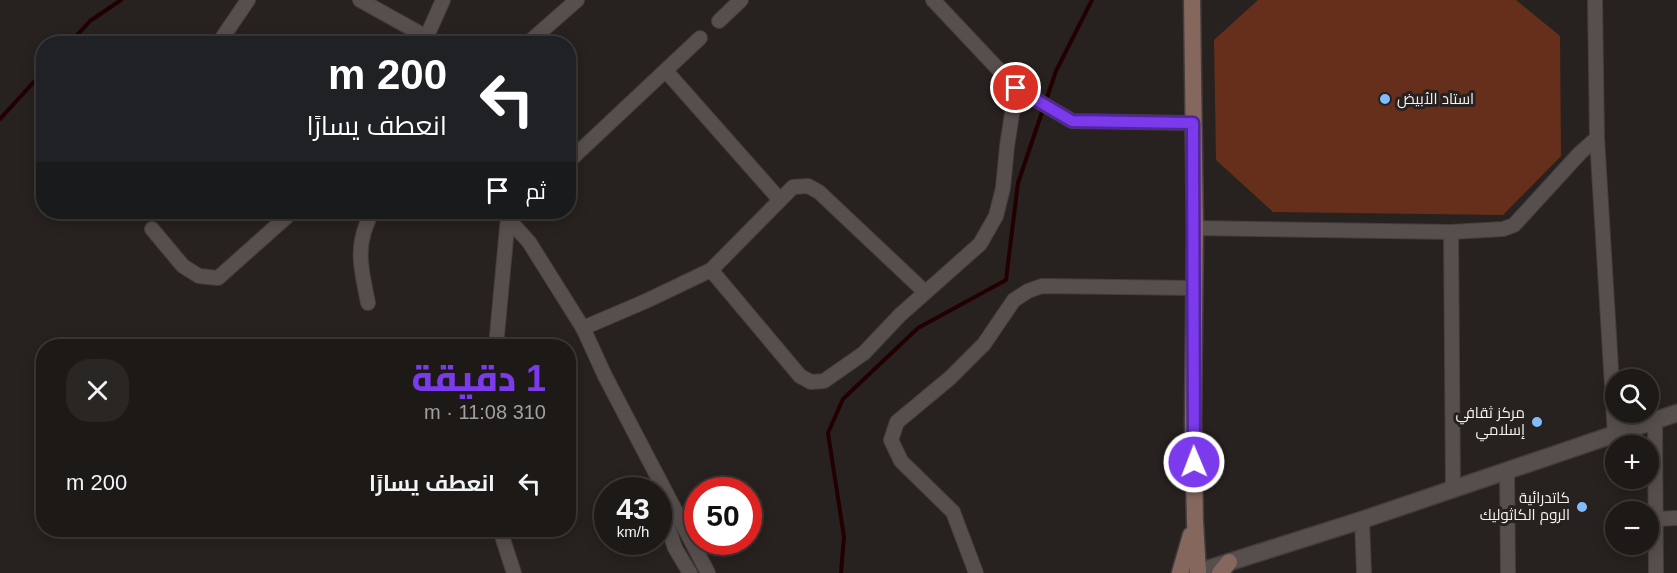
<!DOCTYPE html>
<html lang="ar">
<head>
<meta charset="utf-8">
<style>
	body { margin:0; font-family:Arial,Cairo,sans-serif; background:#2a2624; color:#f1f3f6; direction:rtl; height:100vh; display:flex; flex-direction:column; font-size:22px; white-space:nowrap }
	* { box-sizing:border-box; margin:0 }
	p { font-size:20px; color:#a0a0a1 }
	.icon { flex:none; width:33px; height:33px; fill:none; stroke:currentColor; stroke-width:2; stroke-linecap:round; stroke-linejoin:round }
	.map { position:relative; flex:1; overflow:hidden; direction:ltr }
	.drawer { position:absolute; left:36px; top:339px; width:540px; height:198px; display:flex; flex-direction:column; background:#1d1917; border-radius:24px; box-shadow:0 3px 15px #0003,0 0 0 2px #3b3836; direction:rtl }
	.drawer>* { flex:none }
	.banner { position:absolute; left:36px; top:36px; width:540px; height:183px; border-radius:24px; box-shadow:0 3px 15px #0003,0 0 0 2px #3b3836; direction:rtl; background:#202124; color:#fff; overflow:hidden }
	.fabs { position:absolute; left:1605px; top:369px; display:grid; gap:12px }
	.fabs a { display:grid; place-items:center; width:54px; height:54px; border-radius:50%; background:#1d1917; box-shadow:0 3px 15px #0003,0 0 0 2px #3b3836; font-size:30px }
	.speed { position:absolute; left:594px; top:477px; display:flex; gap:12px; font-size:30px; font-weight:700; text-align:center }
	.speed>* { display:grid; place-content:center; width:78px; height:78px; border-radius:50%; background:#1d1917; box-shadow:0 3px 15px #0003,0 0 0 2px #3b3836; line-height:1 }
	.speed small { font-size:15px; font-weight:400 }
	.speed .limit { border:9px solid #d22; background:#fff; color:#111 }
	.pin { position:absolute; display:grid; place-items:center; width:51px; height:51px; color:#fff; margin:-26px; border:3px solid #fff; border-radius:50%; box-shadow:0 2px 6px #0007 }
	.me { position:absolute; width:66px; margin:-33px; rotate:359deg; stroke-linejoin:round; filter:drop-shadow(0 0 4px #0008) }
	.turn { display:flex; align-items:center; gap:21px; height:126px; padding:0 30px; font-size:27px }
	.turn .icon { width:78px; height:78px; stroke-width:2.5 }
	.turn b { display:block; font-size:42px; line-height:51px }
	.then { display:flex; align-items:center; height:57px; padding:0 30px; background:#0003; gap:12px; font-size:22px }
	.round { display:grid; place-items:center; flex:none; width:63px; height:63px; border-radius:24px; background:#2a2624 }
	.overview { display:flex; align-items:center; justify-content:space-between; height:102px; padding:0 30px }
	h1 { font-size:36px; font-weight:800; line-height:45px; color:#7c3aed }
	ul { padding:0; list-style:none }
	li { display:flex; align-items:center; gap:18px; height:84px; padding:0 30px }
	li div { flex:1 }
	li b { display:block; font-size:22px }
	li em { font-style:normal }
	.map>svg:first-child { display:block }
	.green { fill:#662f1b }
	.lines { fill:none; stroke-linecap:round; stroke-linejoin:round }
	.stream { stroke:#200; stroke-width:4 }
	.minor-casing { stroke:#433e3c; stroke-width:16 }
	.tertiary-casing { stroke:#433e3c; stroke-width:19 }
	.secondary-casing { stroke:#433e3c; stroke-width:19 }
	.minor { stroke:#574f4d; stroke-width:14 }
	.tertiary { stroke:#574f4d; stroke-width:16 }
	.secondary { stroke:#85675d; stroke-width:16 }
	.route-casing { stroke:#51269a; stroke-width:15 }
	.route { stroke:#7c3aed; stroke-width:10 }
	.poi-dot { fill:#82bcfa; stroke:#27211f; stroke-width:2 }
	.labels { text-anchor:middle; stroke-width:6; stroke-linejoin:round; paint-order:stroke }
	.poi-label { font-size:15px; fill:#f6f2f0; stroke:#27211f; text-anchor:end }
</style>
</head>
<body>
<div class="map">
<svg width="1677" height="573" viewBox="0 0 1677 573">
	<rect width="100%" height="100%" fill="#27211f"/>
	<polygon class="green" points="1258,0 1516,0 1560,36 1561,156 1503,215 1273,212 1216,160 1214,40"/>
	<g class="lines">
		<g class="stream">
			<polyline points="69,44 90,21 121,0"/>
			<polyline points="0,119 44,71"/>
			<polyline points="841,573 844,537 828,433 843,399 918,328 1006,280 1018,183 1056,71 1092,0"/>
		</g>
		<g class="minor-casing">
			<g id="minor">
				<polyline points="360,0 439,44"/>
				<polyline points="933,0 1016,88 1072,121 1193,123"/>
				<polyline points="1595,0 1597,138 1615,435"/>
				<polyline points="719,21 741,0"/>
				<polyline points="427,36 443,0"/>
				<polyline points="218,44 248,0"/>
				<polyline points="527,44 577,0"/>
				<polyline points="666,71 780,200"/>
				<polyline points="568,162 700,38"/>
				<polyline points="502,212 529,242 583,328 605,376 708,573"/>
				<polyline points="1195,228 1451,232 1453,489"/>
				<polyline points="152,229 183,266 199,276 218,278 292,212"/>
				<polyline points="1451,232 1503,229 1514,225 1580,153 1597,138"/>
				<polyline points="711,270 800,376 811,382 824,381 864,353 900,315 980,244 996,216 1003,188 1007,146 1016,88"/>
				<path d="M368 303C361 267 354 247 372 212"/>
				<polyline points="583,328 646,301 711,270 793,187 808,186 819,192 925,292"/>
				<polyline points="496,346 508,217 512,213"/>
				<polyline points="1655,421 1656,573"/>
				<polyline points="1507,472 1508,573"/>
				<polyline points="658,497 675,548 690,573"/>
				<polyline points="1656,519 1677,518"/>
				<polyline points="1362,520 1364,573"/>
				<polyline points="500,530 514,573"/>
				<polyline points="976,573 953,512 901,461 891,440 897,422 950,378 984,344 1014,300 1028,291 1042,286 1194,288"/>
			</g>
		</g>
		<g class="tertiary-casing">
			<polyline id="tertiary" points="1195,573 1362,520 1677,413"/>
		</g>
		<g class="secondary-casing">
			<g id="secondary">
				<polyline points="1192,0 1195,228 1193,422 1195,522 1198,573"/>
				<polyline points="1180,573 1191,535"/>
				<polyline points="1220,573 1229,562"/>
			</g>
		</g>
		<use href="#minor" class="minor"/>
		<use href="#tertiary" class="tertiary"/>
		<use href="#secondary" class="secondary"/>
	</g>
	<g class="lines">
		<g class="route-casing">
			<polyline id="route" points="1016,88 1072,121 1193,123 1194,462"/>
		</g>
		<use href="#route" class="route"/>
	</g>
	<g class="poi-dot">
		<circle cx="1385" cy="99" r="6"/>
		<circle cx="1537" cy="422" r="6"/>
		<circle cx="1582" cy="507" r="6"/>
	</g>
	<g class="labels">
		<g class="poi-label">
			<text x="1397" y="104" text-anchor="start">استاد الأبيض</text>
			<text x="1525" y="418">مركز ثقافي<tspan x="1525" dy="17">إسلامي</tspan></text>
			<text x="1570" y="503">كاتدرائية<tspan x="1570" dy="17">الروم الكاثوليك</tspan></text>
		</g>
	</g>
</svg>
<div class="fabs">
<a><svg class="icon" aria-label="search" viewBox="0 0 24 24"><circle cx="10" cy="10" r="6"/><path d="M15 15l6 6"/></svg></a>
<a>+</a>
<a>−</a>
</div>
<div class="speed"><div>43<small>km/h</small></div><div class="limit">50</div></div>
<div class="pin" style="left:1016px;top:88px;background:#d93025"><svg class="icon" aria-label="arrive" viewBox="0 0 24 24"><path d="M6 21V4h12l-3 4 3 4H6"/></svg></div>
<svg class="me" style="left:1194px;top:462px" viewBox="-20 -20 40 40"><circle r="17" fill="#7c3aed" stroke="#fff" stroke-width="3"/><path d="M0-11L8 9 0 5-8 9z" fill="#fff"/></svg>
<div class="banner">
<div class="turn"><svg class="icon" aria-label="left" viewBox="0 0 24 24"><path d="M17 20v-9H6M10 6l-5 5 5 5"/></svg><div><b>200 m</b>انعطف يسارًا</div></div>
<div class="then">ثم<svg class="icon" aria-label="arrive" viewBox="0 0 24 24"><path d="M6 21V4h12l-3 4 3 4H6"/></svg></div>
</div>
<section class="drawer">
<div class="overview"><div><h1>1 دقيقة</h1><p>310 m · 11:08</p></div><a class="round"><svg class="icon" aria-label="close" viewBox="0 0 24 24"><path d="M6 6l12 12M18 6L6 18"/></svg></a></div>
<ul>
<li><svg class="icon" aria-label="left" viewBox="0 0 24 24"><path d="M17 20v-9H6M10 6l-5 5 5 5"/></svg><div><b>انعطف يسارًا</b></div><em>200 m</em></li>
</ul>
</section>
</div>
</body>
</html>
